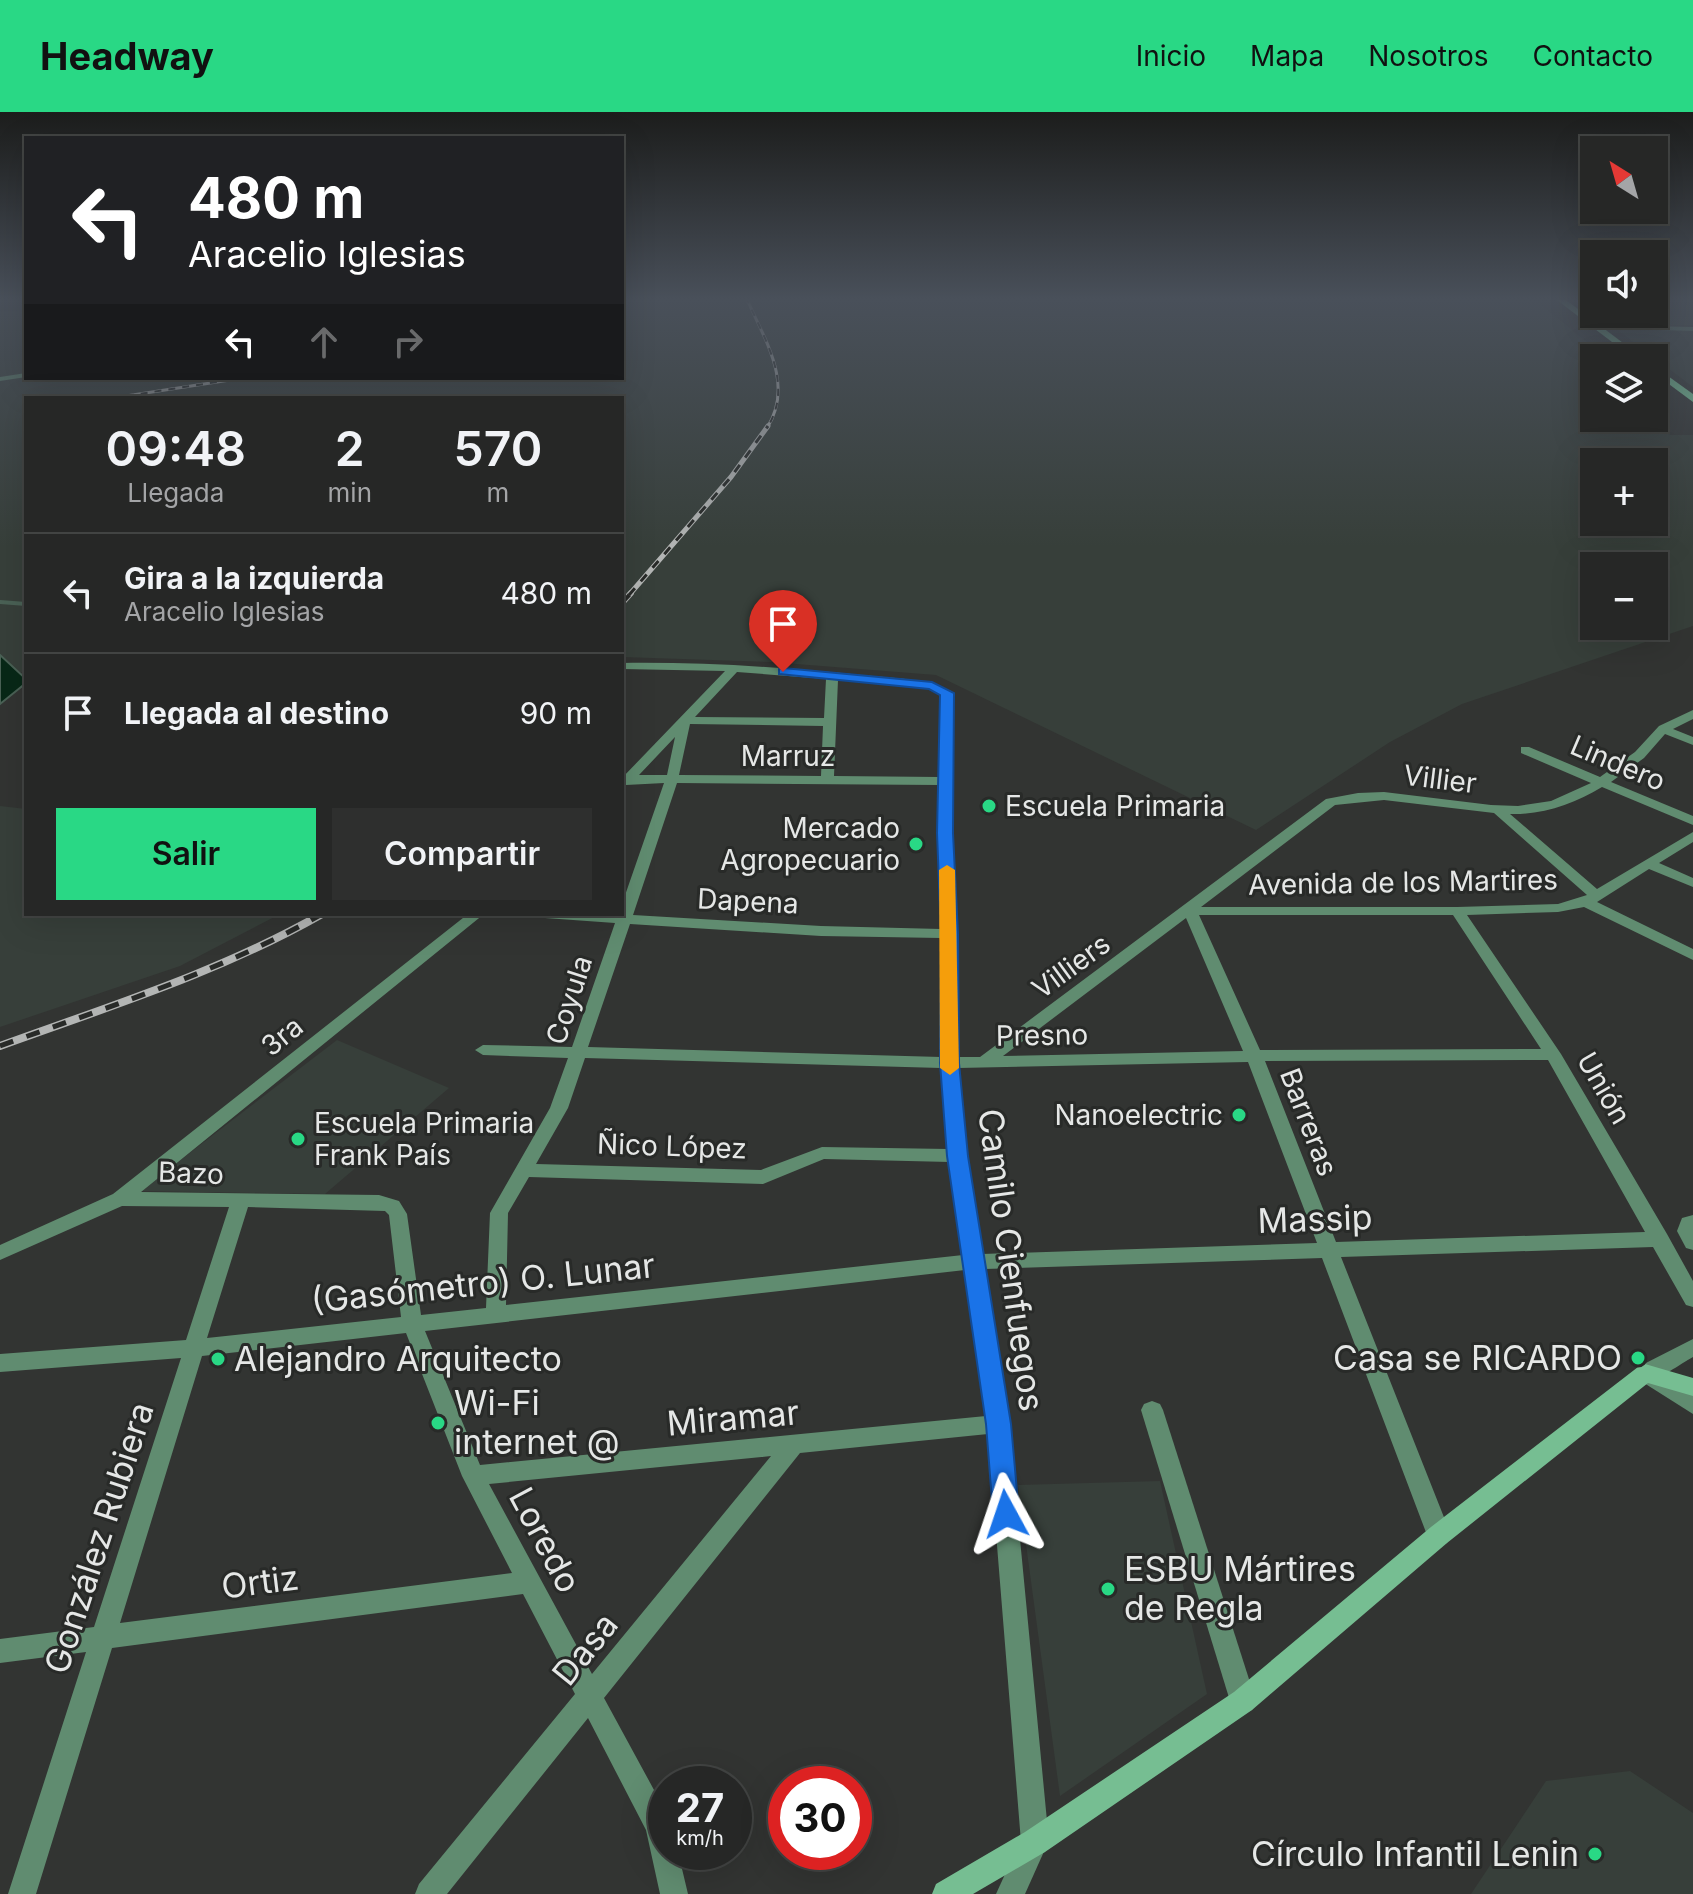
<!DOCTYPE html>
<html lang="es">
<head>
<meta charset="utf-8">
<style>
	body { margin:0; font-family:Inter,sans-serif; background:#2e2f2e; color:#f1f3f6; height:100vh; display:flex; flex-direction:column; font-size:30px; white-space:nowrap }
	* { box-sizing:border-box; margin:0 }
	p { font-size:26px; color:#a4a5a7 }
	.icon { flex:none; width:44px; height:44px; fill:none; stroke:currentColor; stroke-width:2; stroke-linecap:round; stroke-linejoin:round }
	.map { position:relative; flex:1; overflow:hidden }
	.details { position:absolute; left:24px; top:284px; width:600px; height:520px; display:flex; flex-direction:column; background:#262726; border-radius:0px; box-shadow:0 8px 32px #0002,0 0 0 2px #424443 }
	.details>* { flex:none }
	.hud { position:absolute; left:24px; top:24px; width:600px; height:244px; border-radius:0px; box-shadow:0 8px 32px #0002,0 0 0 2px #424443; background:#202124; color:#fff; overflow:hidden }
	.needle { width:52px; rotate:323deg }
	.controls { position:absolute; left:1580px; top:24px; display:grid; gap:16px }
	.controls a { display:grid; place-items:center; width:88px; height:88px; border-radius:0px; background:#262726; box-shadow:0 8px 32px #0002,0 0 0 2px #424443; font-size:40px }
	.speed { position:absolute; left:648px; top:1654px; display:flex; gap:16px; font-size:40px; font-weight:700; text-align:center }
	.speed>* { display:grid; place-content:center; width:104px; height:104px; border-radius:50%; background:#262726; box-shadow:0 8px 32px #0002,0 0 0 2px #424443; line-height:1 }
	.speed small { font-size:20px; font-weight:400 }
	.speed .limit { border:12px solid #d22; background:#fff; color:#111 }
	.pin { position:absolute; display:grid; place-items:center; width:68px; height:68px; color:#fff; margin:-82px -34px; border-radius:50% 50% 50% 0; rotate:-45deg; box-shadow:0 0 8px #0007 }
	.pin .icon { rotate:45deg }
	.me { position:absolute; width:88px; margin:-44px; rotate:355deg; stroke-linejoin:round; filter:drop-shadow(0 0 6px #0008) }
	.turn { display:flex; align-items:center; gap:28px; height:168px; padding:0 32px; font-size:36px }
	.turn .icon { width:104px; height:104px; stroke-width:2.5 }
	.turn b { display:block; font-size:56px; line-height:68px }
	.lanes { display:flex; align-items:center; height:76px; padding:0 32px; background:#0003; justify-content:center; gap:40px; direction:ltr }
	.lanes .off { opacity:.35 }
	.eta { display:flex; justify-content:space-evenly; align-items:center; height:136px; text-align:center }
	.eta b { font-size:48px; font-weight:600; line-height:56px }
	.button { display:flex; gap:16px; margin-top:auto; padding:16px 32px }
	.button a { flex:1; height:92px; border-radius:0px; background:#29d885; color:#111; font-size:32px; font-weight:600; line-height:92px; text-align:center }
	.button a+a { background:#2e2f2e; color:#f1f3f6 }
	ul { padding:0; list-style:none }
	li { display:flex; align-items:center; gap:24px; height:120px; padding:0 32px; border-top:2px solid #424443 }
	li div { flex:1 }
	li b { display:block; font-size:30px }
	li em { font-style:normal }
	header { display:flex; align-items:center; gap:48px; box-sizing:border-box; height:112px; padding:0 40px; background:#29d885; color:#111 }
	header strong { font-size:38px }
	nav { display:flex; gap:44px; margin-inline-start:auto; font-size:28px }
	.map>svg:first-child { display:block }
	.built { fill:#373f3a; fill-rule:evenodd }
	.water { fill:#082817; stroke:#4a6155; stroke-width:2 }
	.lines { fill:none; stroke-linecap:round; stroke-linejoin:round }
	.stream { stroke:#4a6155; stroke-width:4 }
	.minor { fill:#608c70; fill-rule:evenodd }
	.tertiary { fill:#608c70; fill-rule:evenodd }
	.secondary { fill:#76be92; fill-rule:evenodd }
	.primary { fill:#86e5ab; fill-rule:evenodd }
	.rail-far3-casing { stroke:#b3b5b4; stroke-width:3 }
	.rail-far2-casing { stroke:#b3b5b4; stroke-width:5 }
	.rail-far1-casing { stroke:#b3b5b4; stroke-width:6 }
	.rail-casing { stroke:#b3b5b4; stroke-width:8 }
	.rail-far3 { stroke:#282a28; stroke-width:2; stroke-dasharray:7; stroke-linecap:butt }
	.rail-far2 { stroke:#282a28; stroke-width:3; stroke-dasharray:9; stroke-linecap:butt }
	.rail-far1 { stroke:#282a28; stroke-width:4; stroke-dasharray:11; stroke-linecap:butt }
	.rail { stroke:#282a28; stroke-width:5; stroke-dasharray:14; stroke-linecap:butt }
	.route { fill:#1a73e8; stroke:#114b97; stroke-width:2 }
	.slow { fill:#f59e0b }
	.poi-dot { fill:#29d885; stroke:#282a28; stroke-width:3 }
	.labels { text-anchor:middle; stroke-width:6; stroke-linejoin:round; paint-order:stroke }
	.street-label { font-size:28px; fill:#e5e7e6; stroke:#282a28 }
	.poi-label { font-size:28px; fill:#e5e7e6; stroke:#282a28; text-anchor:start }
	.near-street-label { font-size:34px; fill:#e5e7e6; stroke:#282a28 }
	.near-poi-label { font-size:34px; fill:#e5e7e6; stroke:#282a28; text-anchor:start }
</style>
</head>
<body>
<header>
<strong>Headway</strong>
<nav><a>Inicio</a><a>Mapa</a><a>Nosotros</a><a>Contacto</a></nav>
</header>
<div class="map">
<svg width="1693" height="1782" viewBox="0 0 1693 1782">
	<rect width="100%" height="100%" fill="#323432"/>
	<g class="built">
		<path d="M622 185H1531L1607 246H1594V283H1590L1594 287V306H1622L1671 323H1693V514L1462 592 1390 630 1256 718 936 563 771 550 622 545V286H26V561L20 560 0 543V200L26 198V266H622ZM1594 350H1654V410H1594ZM1594 454H1654V514H1594Z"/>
		<polygon points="1654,185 1693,185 1693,213 1611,213 1597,202 1654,202"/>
		<polygon points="1615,216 1693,217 1693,275"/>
		<polygon points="0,694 26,697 26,802 280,802 180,854 0,915"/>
		<polygon points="337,928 449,976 325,1082 140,1079"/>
		<polygon points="1160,1369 1207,1582 1060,1684 1018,1373"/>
		<polygon points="1630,1659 1693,1701 1693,1782 1471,1782 1546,1669"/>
	</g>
	<polygon class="water" points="0,543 26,567 26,571 0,592"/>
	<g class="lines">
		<polyline class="stream" points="0,490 26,492"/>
		<g class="minor">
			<polygon points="1598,213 1693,215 1693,219 1596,216"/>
			<polygon points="26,261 26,265 0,269 0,265"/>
			<path d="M622 551C702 550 782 555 861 563 891 566 924 566 951 579L957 945H980L1326 687 1358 681 1384 680 1491 693 1518 694 1551 689 1591 671 1521 641V635H1529L1600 665 1635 640 1659 614 1693 598V607L1673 617 1693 625V633L1665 622 1644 646 1611 670 1693 704V713L1602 675C1574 692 1543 703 1510 702L1597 777 1693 720V730L1659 751 1693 766V775L1649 757 1597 790 1693 837V848L1584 795 1558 800 1467 803 1561 942 1667 1122 1693 1169V1195L1686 1193 1653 1135 1341 1145 1451 1423 1447 1431 1439 1434 1431 1431 1427 1423 1322 1146 985 1157 1009 1312 1049 1730 1045 1740 1035 1744 1025 1740 1021 1730 988 1322 800 1341 604 1586 666 1700V1740H678L688 1782H660L646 1718 588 1606 447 1782H415L419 1772 575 1582 523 1482 112 1536 36 1782H8L86 1540 0 1551V1527L94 1515 181 1246 0 1260V1242L186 1228 229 1095 122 1094 0 1148V1133L113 1082 468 802H484L141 1080 379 1083 399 1089 407 1102 421 1203 486 1196 490 1101 550 996 568 946 483 943 475 938 483 933 572 935 615 811 545 806 538 802H622V792L664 671 626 673 622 672V666L725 559 622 557ZM737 560 826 567 824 606 695 605ZM838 568 929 577 941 583 939 665 834 664ZM690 612 823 614 821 664 679 663ZM675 625 667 663H639ZM677 671 939 673 941 817 821 814 633 803ZM1384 688 1494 701 1587 783 1558 792 1457 795H1201L1335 693ZM1199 803H1453L1541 937 1260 938ZM1186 806 1243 939 1003 944ZM630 812 821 824 941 826V945L588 935ZM585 946 941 956 948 1037 822 1035 761 1058 536 1052 568 996ZM1548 948 1645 1120 1336 1130 1265 949ZM1248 950 1317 1131 982 1142 967 1044 958 956ZM824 1047 950 1050 963 1143 506 1193 508 1101 529 1065 763 1072ZM248 1095 385 1099 389 1103 401 1205 207 1226ZM965 1158 986 1304 480 1353 425 1219ZM406 1221 462 1364 512 1461 120 1511 202 1244ZM771 1344 592 1562 489 1372Z"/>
			<polygon points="1693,1103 1693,1138 1686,1136 1677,1119 1682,1106"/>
			<polygon points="1651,1256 1693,1282 1693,1302 1644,1271 1640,1265 1644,1259"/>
			<polygon points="1152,1289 1160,1292 1163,1298 1256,1589 1252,1598 1243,1602 1234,1598 1230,1589 1141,1298 1144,1292"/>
		</g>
		<g class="tertiary">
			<path d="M1693 1227V1245C1678 1253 1654 1273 1638 1267L1634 1261 1638 1255Z"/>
			<polygon points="1032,1721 1042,1725 1046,1735 1025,1782 996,1782 1022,1725"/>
		</g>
		<polygon class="secondary" points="1645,1252 1693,1266 1693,1284 1648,1271 1447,1431 1252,1598 1045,1740 973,1782 932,1782 936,1772 1025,1720 1234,1580 1431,1415 1638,1255"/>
		<g class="primary">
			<polygon points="1553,185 1562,185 1643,246 1633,246"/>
			<polygon points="1654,254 1693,282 1693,290 1654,261"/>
		</g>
		<g class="rail-far3-casing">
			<g id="rail-far3">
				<path d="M746 185C764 227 795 272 767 316"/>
				<polyline points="113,286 243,266"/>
			</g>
		</g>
		<g class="rail-far2-casing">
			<polyline id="rail-far2" points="629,483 731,365 768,314"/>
		</g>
		<g class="rail-far1-casing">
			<polyline id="rail-far1" points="622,491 631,481"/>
		</g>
		<g class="rail-casing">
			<path id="rail" d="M0 934C110 894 220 860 322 802"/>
		</g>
		<use href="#rail-far3" class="rail-far3"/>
		<use href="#rail-far2" class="rail-far2"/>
		<use href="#rail-far1" class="rail-far1"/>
		<use href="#rail" class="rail"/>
	</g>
	<linearGradient id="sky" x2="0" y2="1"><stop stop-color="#1c1d1c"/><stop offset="0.43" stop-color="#49505a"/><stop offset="1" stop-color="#49505a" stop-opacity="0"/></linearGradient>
	<rect width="1693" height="435" fill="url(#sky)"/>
	<polygon class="route" points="783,556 932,570 954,581 953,721 958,822 959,951 968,1044 1011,1312 1019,1402 1015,1410 1006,1414 997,1410 993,1402 986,1312 947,1044 940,951 941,822 937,721 940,583 929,577 779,562 779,557"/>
	<polygon class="slow" points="947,753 955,758 959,956 950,963 940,956 939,758"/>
	<g class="poi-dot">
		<circle cx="989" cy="694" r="8"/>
		<circle cx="916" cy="732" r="8"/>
		<circle cx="1239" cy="1003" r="8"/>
		<circle cx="298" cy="1027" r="8"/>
		<circle cx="1638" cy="1246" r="8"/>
		<circle cx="218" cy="1247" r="8"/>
		<circle cx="438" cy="1311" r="8"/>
		<circle cx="1108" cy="1477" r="8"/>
		<circle cx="1595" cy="1742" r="8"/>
	</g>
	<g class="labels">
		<g class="street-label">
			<text x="788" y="654">Marruz</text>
			<text transform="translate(1618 651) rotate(23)" y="10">Lindero</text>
			<text transform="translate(1440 667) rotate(7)" y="10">Villier</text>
			<text transform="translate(1403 770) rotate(-1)" y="10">Avenida de los Martires</text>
			<text transform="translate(748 789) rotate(3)" y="10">Dapena</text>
			<text transform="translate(1071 854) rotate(-36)" y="10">Villiers</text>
			<text transform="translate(569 888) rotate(-72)" y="10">Coyula</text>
			<text transform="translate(1042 923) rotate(-1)" y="10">Presno</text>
			<text transform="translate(282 924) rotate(-39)" y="10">3ra</text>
			<text transform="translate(1604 976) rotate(60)" y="10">Unión</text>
			<text transform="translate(1309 1010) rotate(69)" y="10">Barreras</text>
			<text transform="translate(672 1034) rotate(2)" y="10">Ñico López</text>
			<text transform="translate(191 1061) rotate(2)" y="10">Bazo</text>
		</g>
		<g class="poi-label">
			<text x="1005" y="704">Escuela Primaria</text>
			<text x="900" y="726" text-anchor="end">Mercado<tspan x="900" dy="32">Agropecuario</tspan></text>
			<text x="1223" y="1013" text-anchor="end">Nanoelectric</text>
			<text x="314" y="1021">Escuela Primaria<tspan x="314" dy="32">Frank País</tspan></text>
		</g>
		<g class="near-street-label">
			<text transform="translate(1315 1107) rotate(-2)" y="12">Massip</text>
			<text transform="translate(1011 1148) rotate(82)" y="12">Camilo Cienfuegos</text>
			<text transform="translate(483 1171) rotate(-6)" y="12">(Gasómetro) O. Lunar</text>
			<text transform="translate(733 1306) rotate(-5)" y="12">Miramar</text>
			<text transform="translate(99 1426) rotate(-72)" y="12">González Rubiera</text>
			<text transform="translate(545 1428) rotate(62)" y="12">Loredo</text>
			<text transform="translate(260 1470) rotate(-7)" y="12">Ortiz</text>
			<text transform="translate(585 1537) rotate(-51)" y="12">Dasa</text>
		</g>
		<g class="near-poi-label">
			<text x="1622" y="1258" text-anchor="end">Casa se RICARDO</text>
			<text x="234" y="1259">Alejandro Arquitecto</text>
			<text x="454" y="1303">Wi-Fi<tspan x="454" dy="39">internet @</tspan></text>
			<text x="1124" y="1469">ESBU Mártires<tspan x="1124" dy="39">de Regla</tspan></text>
			<text x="1579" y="1754" text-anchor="end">Círculo Infantil Lenin</text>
		</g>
	</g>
</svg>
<div class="controls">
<a><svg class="needle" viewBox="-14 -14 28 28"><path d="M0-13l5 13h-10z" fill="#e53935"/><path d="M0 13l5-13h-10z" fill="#a4a5a7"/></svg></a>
<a><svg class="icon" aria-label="sound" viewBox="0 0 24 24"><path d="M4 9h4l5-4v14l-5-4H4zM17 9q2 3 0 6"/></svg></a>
<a><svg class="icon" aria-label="layers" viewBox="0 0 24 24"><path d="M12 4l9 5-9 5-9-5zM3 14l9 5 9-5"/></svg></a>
<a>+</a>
<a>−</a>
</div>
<div class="speed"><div>27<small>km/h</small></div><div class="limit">30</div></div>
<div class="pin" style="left:783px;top:560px;background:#d93025"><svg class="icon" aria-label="arrive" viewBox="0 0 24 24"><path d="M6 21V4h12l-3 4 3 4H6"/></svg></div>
<svg class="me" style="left:1006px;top:1402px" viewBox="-20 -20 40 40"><path d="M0-17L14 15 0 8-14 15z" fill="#1a73e8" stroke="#fff" stroke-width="4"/></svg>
<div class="hud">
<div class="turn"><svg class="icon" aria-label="left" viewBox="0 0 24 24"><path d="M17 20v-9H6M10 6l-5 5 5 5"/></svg><div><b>480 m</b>Aracelio Iglesias</div></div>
<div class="lanes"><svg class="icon" aria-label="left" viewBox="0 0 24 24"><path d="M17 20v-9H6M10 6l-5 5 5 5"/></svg><svg class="icon off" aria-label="ahead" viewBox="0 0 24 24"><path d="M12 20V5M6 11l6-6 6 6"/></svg><svg class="icon off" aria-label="right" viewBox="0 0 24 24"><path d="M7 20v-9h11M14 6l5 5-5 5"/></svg></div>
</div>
<section class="details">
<div class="eta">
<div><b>09:48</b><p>Llegada</p></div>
<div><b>2</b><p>min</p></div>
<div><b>570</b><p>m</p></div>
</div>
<ul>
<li><svg class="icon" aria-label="left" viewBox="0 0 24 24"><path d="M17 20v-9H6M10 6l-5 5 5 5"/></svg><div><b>Gira a la izquierda</b><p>Aracelio Iglesias</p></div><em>480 m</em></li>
<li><svg class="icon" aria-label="arrive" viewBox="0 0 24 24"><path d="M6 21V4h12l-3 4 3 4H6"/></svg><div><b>Llegada al destino</b></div><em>90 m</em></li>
</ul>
<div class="button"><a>Salir</a><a>Compartir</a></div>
</section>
</div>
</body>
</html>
